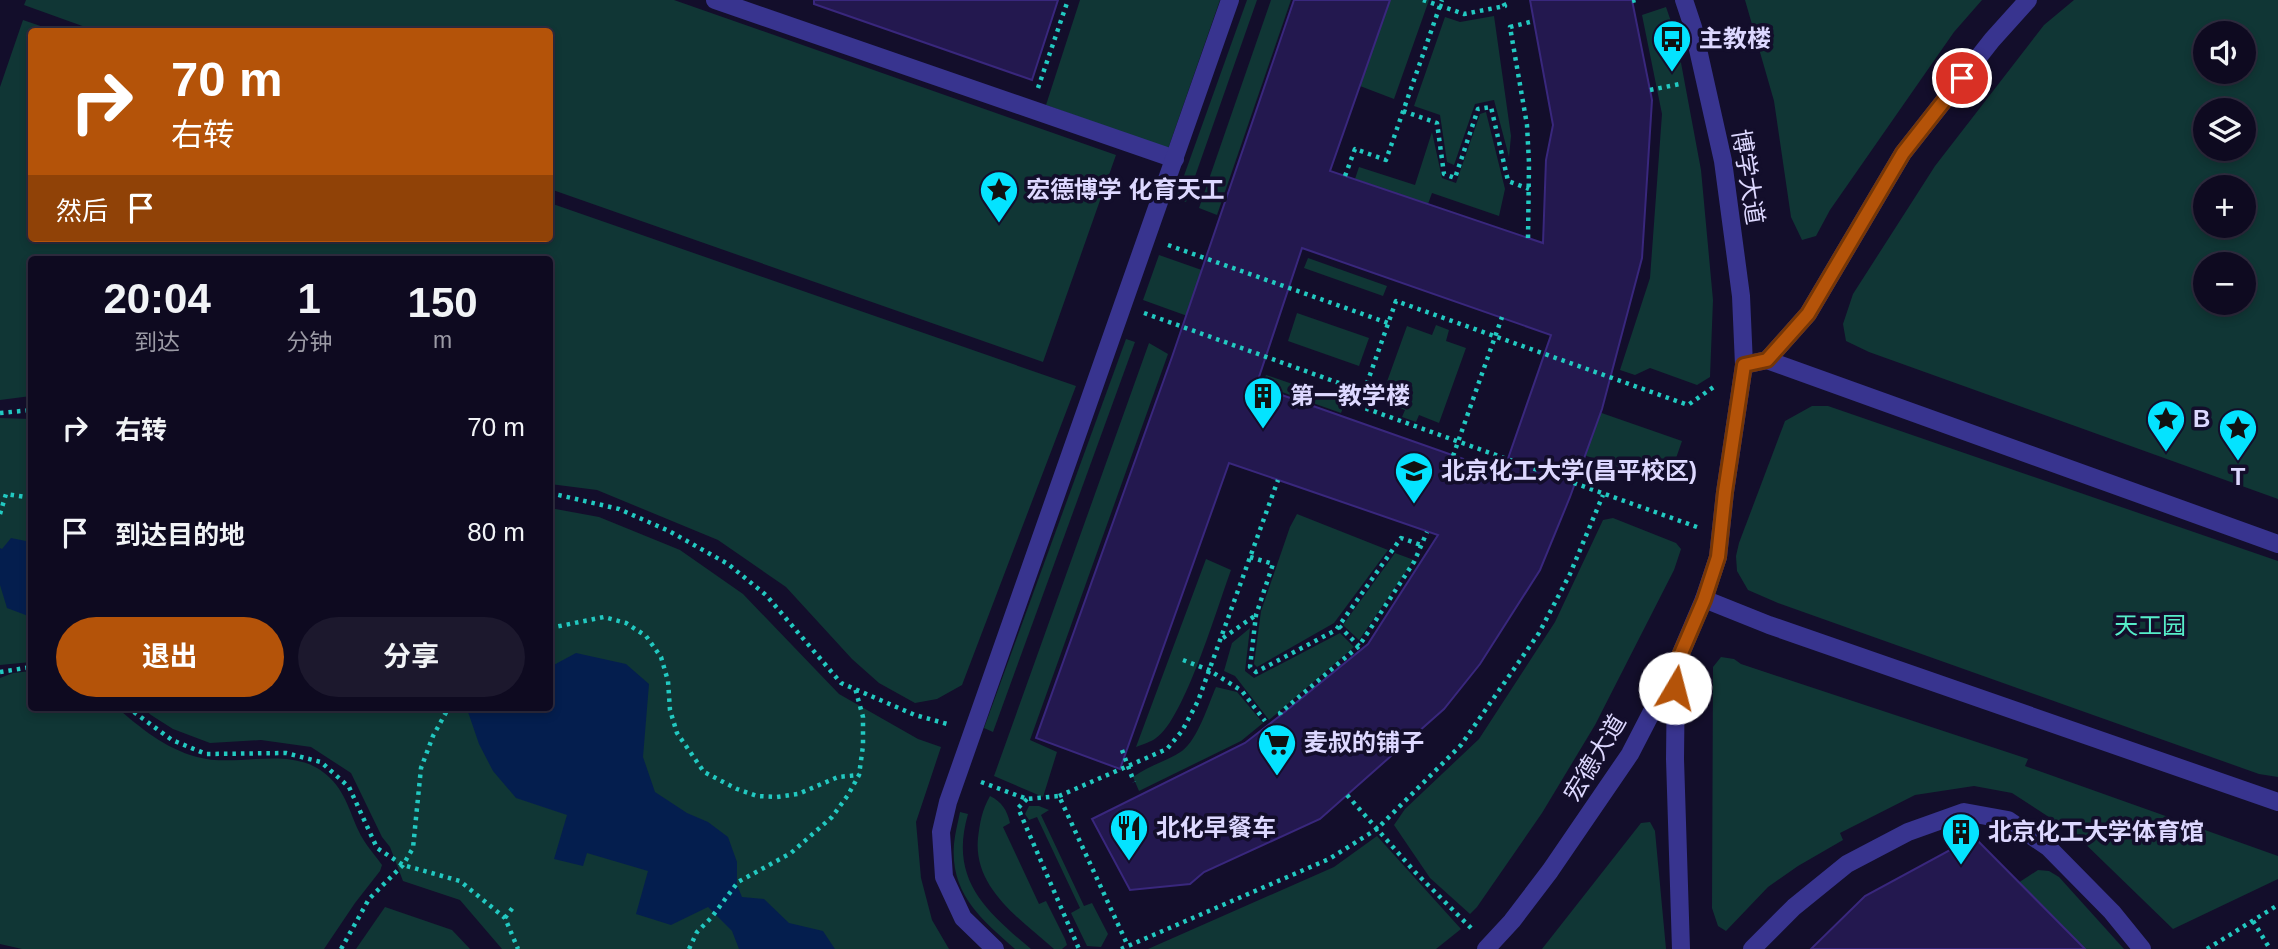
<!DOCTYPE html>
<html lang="zh">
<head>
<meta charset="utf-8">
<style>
	body { margin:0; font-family:Arial,"Noto Sans SC",sans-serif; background:#1c182d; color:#f1f3f6; height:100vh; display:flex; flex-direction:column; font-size:26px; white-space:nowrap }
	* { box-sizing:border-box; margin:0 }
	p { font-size:23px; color:#9b9aa5 }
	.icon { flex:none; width:38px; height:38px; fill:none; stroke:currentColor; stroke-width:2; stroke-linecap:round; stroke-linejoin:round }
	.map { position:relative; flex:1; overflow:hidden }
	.sheet { position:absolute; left:28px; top:256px; width:525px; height:455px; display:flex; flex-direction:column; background:#0e0a20; border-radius:7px; box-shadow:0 4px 10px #0003,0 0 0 2px #2e2b3e }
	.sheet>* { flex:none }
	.guide { position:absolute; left:28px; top:28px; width:525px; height:214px; border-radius:7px; box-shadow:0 4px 10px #0003,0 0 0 2px #2e2b3e; background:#b45309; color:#fff; overflow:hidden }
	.tools { position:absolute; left:2193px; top:21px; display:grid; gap:14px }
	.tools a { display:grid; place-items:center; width:63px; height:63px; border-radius:50%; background:#0e0a20; box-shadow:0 4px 10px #0003,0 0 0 2px #2e2b3e; font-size:35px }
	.pin { position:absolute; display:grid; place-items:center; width:60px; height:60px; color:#fff; margin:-30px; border:4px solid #fff; border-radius:50%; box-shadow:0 2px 7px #0007 }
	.me { position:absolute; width:77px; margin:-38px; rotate:8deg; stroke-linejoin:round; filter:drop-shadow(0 0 5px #0008) }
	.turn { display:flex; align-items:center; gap:24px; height:147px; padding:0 28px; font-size:32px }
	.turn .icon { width:91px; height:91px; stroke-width:2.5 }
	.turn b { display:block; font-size:49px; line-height:60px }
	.then { display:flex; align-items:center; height:66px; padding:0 28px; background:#0003; gap:14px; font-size:26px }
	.eta { display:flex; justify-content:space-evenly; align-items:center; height:119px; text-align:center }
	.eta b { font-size:42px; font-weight:700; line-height:49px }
	.button { display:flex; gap:14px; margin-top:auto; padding:14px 28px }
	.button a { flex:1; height:80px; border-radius:42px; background:#b45309; color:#fff; font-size:28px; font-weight:700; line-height:80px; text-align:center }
	.button a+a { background:#1c182d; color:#f1f3f6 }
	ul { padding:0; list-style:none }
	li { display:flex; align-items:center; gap:21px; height:105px; padding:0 28px }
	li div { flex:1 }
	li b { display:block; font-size:26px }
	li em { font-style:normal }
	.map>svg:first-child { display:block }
	.green { fill:#103635; fill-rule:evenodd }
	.water { fill:#041e4e }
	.building { fill:#23184f; stroke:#39277d; stroke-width:2; fill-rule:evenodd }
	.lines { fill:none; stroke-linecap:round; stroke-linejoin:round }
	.path { stroke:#22c9c1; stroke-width:4.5; stroke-dasharray:3.5 5; stroke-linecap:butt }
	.minor { stroke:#38348f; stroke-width:18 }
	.path-bridge { stroke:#22c9c1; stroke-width:4.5; stroke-dasharray:3.5 5; stroke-linecap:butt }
	.route-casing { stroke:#753606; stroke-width:18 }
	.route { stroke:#b45309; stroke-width:12 }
	.labels { text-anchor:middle; stroke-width:7; stroke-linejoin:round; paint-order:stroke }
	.poi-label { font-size:24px; font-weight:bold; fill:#ddd8ff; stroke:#130e2b; text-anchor:start }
	.street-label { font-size:24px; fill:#ddd8ff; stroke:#130e2b }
	.park-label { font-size:24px; fill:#56edc9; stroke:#130e2b }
</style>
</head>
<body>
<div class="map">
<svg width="2278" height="949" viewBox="0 0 2278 949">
	<rect width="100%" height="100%" fill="#130e2b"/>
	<g class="green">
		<polygon points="26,0 674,0 1116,155 1043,362 550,189 550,32 99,32 24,5"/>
		<polygon points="1080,0 1220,0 1168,149 1046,105"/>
		<polygon points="1247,0 1257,0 1186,202 1176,198"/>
		<polygon points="1271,0 1291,0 1217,215 1199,208"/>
		<polygon points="1390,0 1429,0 1394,99 1360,86"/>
		<polygon points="1745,0 1982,0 1954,32 1830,210 1816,236 1802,240 1791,217 1774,101"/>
		<path d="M2074 0H2278V499L1869 352 1846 341 1843 324 1853 294 1935 166 2044 25ZM2205 33H2244V72H2205ZM2205 110H2244V149H2205ZM2205 187H2244V226H2205ZM2205 264H2244V303H2205Z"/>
		<polygon points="1666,7 1676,36 1701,170 1713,300 1710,377 1697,385 1650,368 1635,375 1620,370 1650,278 1662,114 1642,15"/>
		<polygon points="1494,16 1511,136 1509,157 1494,100 1475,104 1454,165 1447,162 1440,115 1414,106 1445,17 1460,22"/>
		<polygon points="23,20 55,31 32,32 32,238 550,238 550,203 1076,386 962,685 937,699 915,703 879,683 852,659 786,587 718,540 597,490 550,484 550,259 32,259 31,396 0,400 0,87"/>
		<polygon points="1486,112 1505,189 1499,216 1432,193 1428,204 1355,179 1359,167 1415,185 1432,132 1442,178 1456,183 1480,114"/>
		<polygon points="1159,255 1267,293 1251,339 1143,300"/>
		<polygon points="1308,258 1387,286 1383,296 1304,268"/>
		<polygon points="1297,313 1369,338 1359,366 1288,341"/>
		<polygon points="1436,325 1449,330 1446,341 1466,348 1439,423 1419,415 1416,422 1402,417 1405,410 1380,401 1407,326 1432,335"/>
		<polygon points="1126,339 1135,342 993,732 984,728"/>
		<polygon points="1149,343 1168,354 1030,740 1057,752 1043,797 994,776"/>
		<polygon points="1266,375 1345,402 1341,413 1262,385"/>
		<polygon points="1812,406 1828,406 2278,561 2278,777 2259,774 1778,603 1748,590 1737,571 1736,556 1739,543 1785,421"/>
		<polygon points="1593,410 1682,441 1667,484 1578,453"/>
		<polygon points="0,418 31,419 31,662 0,665"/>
		<polygon points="550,508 599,517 680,550 743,594 839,694 918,739 941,747 916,822 921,878 932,920 949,949 502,949 460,900 403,881 390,847 382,837 351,773 311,747 261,740 210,743 173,729 151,715 142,707 550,707"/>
		<polygon points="1297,514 1388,550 1334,623 1257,667 1254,664 1261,611 1290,527"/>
		<polygon points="1613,518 1676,543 1681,549 1674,570 1595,725 1542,813 1477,907 1470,914 1430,878 1394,825 1405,809 1479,739 1555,622 1603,520"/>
		<polygon points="1395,553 1414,560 1359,640 1343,625"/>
		<path d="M1206 559 1231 570C1218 605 1184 720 1156 738 1151 742 1143 744 1136 747Z"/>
		<polygon points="1250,628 1245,671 1254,678 1340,633 1354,647 1269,720 1235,676 1224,671 1232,643"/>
		<polygon points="1721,657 1734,659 1741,664 2016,755 2028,759 2025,766 2278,856 2278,879 2173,929 2075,834 2012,793 1974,786 1915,795 1840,833 1843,840 1798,866 1768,887 1726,931 1718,926 1712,908 1713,667"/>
		<path d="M31 671 32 707H116C141 728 164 748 197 757 240 769 294 742 330 778 348 795 351 819 363 839 368 848 376 856 382 865L380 871 355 903 324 949H22L0 944V678L13 673Z"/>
		<path d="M1216 687 1237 692 1263 723 1241 741 1139 791 1133 777C1148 766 1167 761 1182 751 1198 739 1208 705 1216 687Z"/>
		<path d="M990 796C1002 802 1007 810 1010 823L1003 827 1039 904 1046 901 1065 939 1067 945 1062 949H1054C1020 919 973 888 978 838 980 822 982 810 990 796Z"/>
		<polygon points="1029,806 1039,806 1049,810 1041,815 1084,906 1092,903 1108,934 1101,947 1087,946 1071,913 1080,908 1037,817 1029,820 1025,814"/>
		<path d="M960 812 968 814C949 879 985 910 1031 949H1015C981 919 950 894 954 844 955 833 958 822 960 812Z"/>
		<polygon points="1650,822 1655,831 1666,949 1542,949 1641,823"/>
		<polygon points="1377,836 1461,929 1436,949 1148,949 1334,867"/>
		<polygon points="2038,870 2049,871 2059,877 2124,949 2081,949 2015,885"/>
		<polygon points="385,907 452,930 470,949 356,949"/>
	</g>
	<g class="water">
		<polygon points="11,538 31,542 31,617 7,608 0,585 0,548 2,549"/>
		<polygon points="576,653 626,664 649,684 643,757 655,792 687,813 708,822 728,837 737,862 737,885 742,897 764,899 789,923 823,931 835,949 739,949 732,931 708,907 671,925 636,914 648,871 587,853 583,866 554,859 567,815 516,798 493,771 479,744 467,709 464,707 550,707 550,667"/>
	</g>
	<g class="building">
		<polygon points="814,0 1058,0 1032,80 814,4"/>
		<path d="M1294 0H1390L1330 171 1543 243 1546 160 1553 125 1530 0H1632L1652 100 1642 258 1602 409 1570 497 1540 570 1480 664 1444 709 1320 819 1204 872 1190 884 1130 890 1092 819 1245 743 1281 715 1368 644 1438 535 1229 463 1120 769 1036 738 1172 357ZM1302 248 1551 335 1503 473 1256 386Z"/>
		<polygon points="1974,837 2085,949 1811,949 1865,896"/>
	</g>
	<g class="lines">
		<g class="path">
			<polyline points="1423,0 1464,14 1505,6 1502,0"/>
			<polyline points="1632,1 1636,0"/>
			<polyline points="1038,88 1068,0"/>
			<polyline points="1650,90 1680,84"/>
			<polyline points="1403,111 1437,123 1444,174 1455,178 1478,109 1491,107 1508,181 1529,189"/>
			<polyline points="1345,176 1355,149 1386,160 1442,0"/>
			<polyline points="1528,238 1529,163 1527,125 1510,27 1534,21"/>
			<polyline points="1168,245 1388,323"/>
			<polyline points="1144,313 1364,392"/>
			<polyline points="0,413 32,410"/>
			<polyline points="1453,456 1502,317"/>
			<polyline points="550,493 619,509 669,531 728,564 766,595 841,683 915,715 951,725"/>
			<polyline points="0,514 6,494 32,498"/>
			<polyline points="1697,527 1359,406 1396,301 1688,405 1715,386"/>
			<polyline points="1250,557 1273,564 1256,615 1250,667 1256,672 1336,630 1401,538 1421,545"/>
			<polyline points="1339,626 1359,646"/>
			<polyline points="550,628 604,617 626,623 646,636 661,657 668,681 670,710 677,733 704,772 737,789 757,796 777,797 798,794 838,777 859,775"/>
			<polyline points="1223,638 1256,615"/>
			<polyline points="1183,660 1209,670 1242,691 1265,721"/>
			<polyline points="0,672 32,667"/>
			<polyline points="127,707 172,740 206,754 286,753 321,762 349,787 377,848 403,865 460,881 505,918 518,949"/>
			<polyline points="1281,715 1280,713 1359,646 1414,562 1427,532"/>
			<polyline points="981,782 1027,799 1059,796 1128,946"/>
			<polyline points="1347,795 1415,872 1471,928"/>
			<polyline points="1059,796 1167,749 1182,731 1198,701 1278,480"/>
			<polyline points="1027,799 1018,808 1079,949"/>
			<polyline points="505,918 514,906"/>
			<polyline points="2253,921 2270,949"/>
			<polyline points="341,949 369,899 403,865 413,848 421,768 433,736 449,707"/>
			<polyline points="689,949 697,932 711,918 738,882 791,853 832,817 848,795 859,775 863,746 863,717 855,688"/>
			<polyline points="1121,949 1329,859 1377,829 1461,745 1539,633 1570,574 1603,495"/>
			<polyline points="2207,949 2278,905"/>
		</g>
		<g class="minor">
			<polyline points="715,0 1175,159"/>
			<polyline points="1767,360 1808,314 1903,153 1992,40 2028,0"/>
			<polyline points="1744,365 1767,360 2278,544"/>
			<polyline points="1704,599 1769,625 2278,802"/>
			<polyline points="1676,668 1675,759 1681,949"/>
			<polyline points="995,949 963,918 944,877 941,832 948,802 1230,0"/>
			<polyline points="1486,949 1512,921 1550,871 1630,754 1676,665 1704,599 1718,557 1725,492 1744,365 1741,296 1723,161 1693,27 1684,0"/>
			<polyline points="1752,949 1794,907 1847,864 1908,832 1964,812 2008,820 2048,847 2112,912 2142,949"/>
		</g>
		<polyline class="path-bridge" points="1122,750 1134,782"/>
	</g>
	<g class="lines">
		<g class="route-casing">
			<polyline id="route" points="1675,688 1676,665 1704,600 1718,557 1725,492 1744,365 1767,360 1808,314 1903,153 1962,78"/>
		</g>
		<use href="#route" class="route"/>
	</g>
	<defs>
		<g id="bus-pin" transform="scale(2.0125)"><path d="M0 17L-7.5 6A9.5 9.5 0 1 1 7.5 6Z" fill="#04e3ff" stroke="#130e2b"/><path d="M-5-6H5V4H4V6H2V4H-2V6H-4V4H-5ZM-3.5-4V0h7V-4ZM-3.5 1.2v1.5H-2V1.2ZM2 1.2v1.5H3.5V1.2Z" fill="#111"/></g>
		<g id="sight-pin" transform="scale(2.0125)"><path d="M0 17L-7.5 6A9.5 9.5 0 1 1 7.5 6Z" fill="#04e3ff" stroke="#130e2b"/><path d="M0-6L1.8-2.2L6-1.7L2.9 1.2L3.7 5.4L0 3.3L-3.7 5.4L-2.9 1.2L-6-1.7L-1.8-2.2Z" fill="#111"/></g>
		<g id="building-pin" transform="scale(2.0125)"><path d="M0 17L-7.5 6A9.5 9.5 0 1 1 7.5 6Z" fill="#04e3ff" stroke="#130e2b"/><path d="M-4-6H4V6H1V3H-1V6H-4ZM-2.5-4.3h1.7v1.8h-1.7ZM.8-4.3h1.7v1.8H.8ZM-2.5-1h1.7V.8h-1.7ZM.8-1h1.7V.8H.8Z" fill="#111"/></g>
		<g id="university-pin" transform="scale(2.0125)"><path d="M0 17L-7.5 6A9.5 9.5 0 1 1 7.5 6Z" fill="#04e3ff" stroke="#130e2b"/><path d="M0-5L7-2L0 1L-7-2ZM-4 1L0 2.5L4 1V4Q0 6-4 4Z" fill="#111"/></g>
		<g id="supermarket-pin" transform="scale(2.0125)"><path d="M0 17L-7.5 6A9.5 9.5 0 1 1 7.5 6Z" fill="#04e3ff" stroke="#130e2b"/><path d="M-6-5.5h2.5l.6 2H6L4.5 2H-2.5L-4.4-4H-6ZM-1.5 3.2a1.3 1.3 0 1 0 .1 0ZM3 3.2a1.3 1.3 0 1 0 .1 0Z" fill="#111"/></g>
		<g id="restaurant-pin" transform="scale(2.0125)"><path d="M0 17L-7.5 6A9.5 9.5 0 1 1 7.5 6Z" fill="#04e3ff" stroke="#130e2b"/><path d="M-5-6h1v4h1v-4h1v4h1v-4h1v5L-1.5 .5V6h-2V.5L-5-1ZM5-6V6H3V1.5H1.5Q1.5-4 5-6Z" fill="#111"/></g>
	</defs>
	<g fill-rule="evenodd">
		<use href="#bus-pin" x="1672" y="39"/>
		<use href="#sight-pin" x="999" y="190"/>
		<use href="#building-pin" x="1263" y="396"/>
		<use href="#sight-pin" x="2166" y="419"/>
		<use href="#sight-pin" x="2238" y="428"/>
		<use href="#university-pin" x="1414" y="471"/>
		<use href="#supermarket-pin" x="1277" y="743"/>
		<use href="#restaurant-pin" x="1129" y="828"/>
		<use href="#building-pin" x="1961" y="832"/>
	</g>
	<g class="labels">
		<g class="poi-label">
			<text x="1699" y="47">主教楼</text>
			<text x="1026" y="198">宏德博学 化育天工</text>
			<text x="1290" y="404">第一教学楼</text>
			<text x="2193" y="427">B</text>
			<text x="1441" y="479">北京化工大学(昌平校区)</text>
			<text x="2238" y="485" text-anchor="middle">T</text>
			<text x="1304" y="751">麦叔的铺子</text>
			<text x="1156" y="836">北化早餐车</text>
			<text x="1988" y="840">北京化工大学体育馆</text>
		</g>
		<g class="street-label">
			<text transform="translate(1748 177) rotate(81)" y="8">博学大道</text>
			<text transform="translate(1595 758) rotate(-59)" y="8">宏德大道</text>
		</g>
		<g class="park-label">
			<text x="2150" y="634">天工园</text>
		</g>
	</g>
</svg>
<div class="tools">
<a><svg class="icon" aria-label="sound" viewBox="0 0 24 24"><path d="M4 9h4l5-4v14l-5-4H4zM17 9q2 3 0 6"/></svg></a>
<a><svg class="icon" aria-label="layers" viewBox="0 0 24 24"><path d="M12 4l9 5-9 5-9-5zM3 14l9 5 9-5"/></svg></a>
<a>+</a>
<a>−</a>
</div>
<div class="pin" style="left:1962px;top:78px;background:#d93025"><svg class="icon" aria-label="arrive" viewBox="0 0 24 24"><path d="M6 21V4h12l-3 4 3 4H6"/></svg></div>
<svg class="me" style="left:1675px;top:688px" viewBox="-20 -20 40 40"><circle r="19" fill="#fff"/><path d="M0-13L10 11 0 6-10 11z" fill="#b45309"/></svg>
<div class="guide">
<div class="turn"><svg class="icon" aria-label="right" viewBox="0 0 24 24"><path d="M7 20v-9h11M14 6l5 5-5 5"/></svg><div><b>70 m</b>右转</div></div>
<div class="then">然后<svg class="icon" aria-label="arrive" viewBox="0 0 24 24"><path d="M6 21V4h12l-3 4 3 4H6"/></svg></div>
</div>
<section class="sheet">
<div class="eta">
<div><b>20:04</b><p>到达</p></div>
<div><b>1</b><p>分钟</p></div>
<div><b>150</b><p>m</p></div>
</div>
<ul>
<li><svg class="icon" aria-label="right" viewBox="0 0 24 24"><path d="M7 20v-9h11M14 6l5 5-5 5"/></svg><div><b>右转</b></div><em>70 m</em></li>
<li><svg class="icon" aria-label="arrive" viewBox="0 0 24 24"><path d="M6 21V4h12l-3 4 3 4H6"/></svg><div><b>到达目的地</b></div><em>80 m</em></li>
</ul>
<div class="button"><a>退出</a><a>分享</a></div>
</section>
</div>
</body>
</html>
